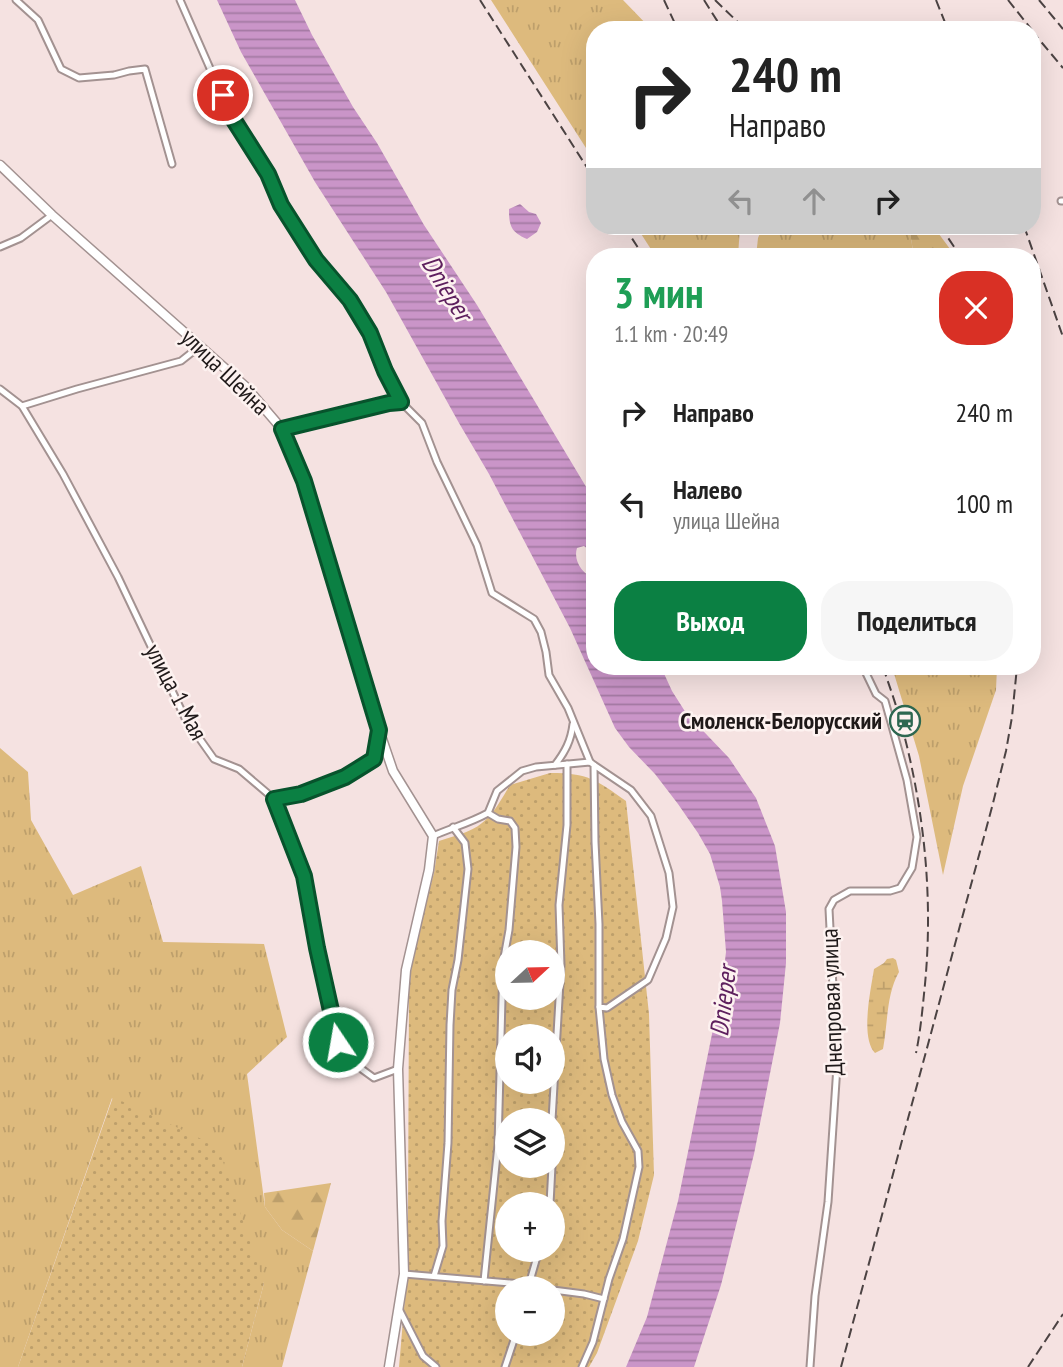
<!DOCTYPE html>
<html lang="ru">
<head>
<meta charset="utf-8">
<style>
	body { margin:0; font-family:"PT Sans Narrow",sans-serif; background:#f6f6f6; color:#222; height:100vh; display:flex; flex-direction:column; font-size:26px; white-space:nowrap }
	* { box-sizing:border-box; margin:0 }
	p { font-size:23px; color:#767676 }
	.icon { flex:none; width:38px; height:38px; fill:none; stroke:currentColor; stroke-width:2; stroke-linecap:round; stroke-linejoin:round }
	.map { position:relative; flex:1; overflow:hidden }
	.sheet { position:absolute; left:586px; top:248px; width:455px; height:427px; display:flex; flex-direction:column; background:#fff; border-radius:28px; box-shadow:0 7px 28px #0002 }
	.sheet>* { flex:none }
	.top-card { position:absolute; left:586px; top:21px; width:455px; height:214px; border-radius:28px; box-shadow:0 7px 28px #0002; background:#fff; color:#222; overflow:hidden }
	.needle { width:46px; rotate:68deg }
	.fabs { position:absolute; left:495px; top:940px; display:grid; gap:14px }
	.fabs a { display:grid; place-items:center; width:70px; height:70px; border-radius:50%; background:#fff; box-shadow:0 7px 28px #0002; font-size:35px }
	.pin { position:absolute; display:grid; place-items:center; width:60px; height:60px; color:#fff; margin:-30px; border:4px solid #fff; border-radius:50%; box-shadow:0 2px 7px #0007 }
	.me { position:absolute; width:77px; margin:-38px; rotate:348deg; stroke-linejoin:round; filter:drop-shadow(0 0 5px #0008) }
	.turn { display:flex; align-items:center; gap:24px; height:147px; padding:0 28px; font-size:32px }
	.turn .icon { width:91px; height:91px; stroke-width:2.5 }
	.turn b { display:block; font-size:49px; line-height:60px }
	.lanes { display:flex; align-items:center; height:66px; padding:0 28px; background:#0003; justify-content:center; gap:35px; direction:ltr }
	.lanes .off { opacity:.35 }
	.round { display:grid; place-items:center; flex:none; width:74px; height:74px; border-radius:28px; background:#f6f6f6 }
	.headline { display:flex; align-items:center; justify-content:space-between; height:119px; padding:0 28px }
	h1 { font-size:42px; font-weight:700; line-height:52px; color:#1e9e55 }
	.primary-button { display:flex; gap:14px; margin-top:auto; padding:14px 28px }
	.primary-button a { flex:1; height:80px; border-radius:28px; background:#0b8043; color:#fff; font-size:28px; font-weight:700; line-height:80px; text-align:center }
	.primary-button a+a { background:#f6f6f6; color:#222 }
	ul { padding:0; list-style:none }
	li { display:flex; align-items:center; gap:21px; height:91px; padding:0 28px }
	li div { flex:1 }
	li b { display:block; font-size:26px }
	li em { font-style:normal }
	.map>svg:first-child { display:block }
	.grass { fill:url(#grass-tufts) }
	.forest { fill:url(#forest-firs) }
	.wetland { fill:url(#wetland-marsh) }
	.park { fill:url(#park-dots); fill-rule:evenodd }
	.water { fill:url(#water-rules) }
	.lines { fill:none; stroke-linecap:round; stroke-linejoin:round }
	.street-casing { stroke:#a39291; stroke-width:9 }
	.secondary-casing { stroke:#a39291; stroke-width:11 }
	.street { stroke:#fff; stroke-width:5 }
	.secondary { stroke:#fff; stroke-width:8 }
	.rail { stroke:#4c4343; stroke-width:2; stroke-dasharray:10 5; stroke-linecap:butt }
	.route-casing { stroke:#07532c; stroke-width:18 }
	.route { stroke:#0b8043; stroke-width:12 }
	.labels { text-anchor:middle; stroke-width:5; stroke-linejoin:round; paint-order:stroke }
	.street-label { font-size:24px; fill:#1f1919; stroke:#fdf2f0 }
	.poi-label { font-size:24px; font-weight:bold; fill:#1f1919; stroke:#fdf2f0; text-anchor:end }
	.water-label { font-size:26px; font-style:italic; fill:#5e205e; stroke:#fdf2f0 }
</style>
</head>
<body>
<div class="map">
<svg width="1063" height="1367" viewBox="0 0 1063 1367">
	<defs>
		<pattern id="grass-tufts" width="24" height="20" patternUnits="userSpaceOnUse" patternTransform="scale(1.75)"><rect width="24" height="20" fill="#ddba7d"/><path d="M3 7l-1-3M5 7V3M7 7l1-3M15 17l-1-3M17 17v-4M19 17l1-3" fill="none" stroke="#bd9f6b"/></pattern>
		<pattern id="forest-firs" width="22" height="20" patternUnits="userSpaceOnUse" patternTransform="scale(1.75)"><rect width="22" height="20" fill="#ddba7d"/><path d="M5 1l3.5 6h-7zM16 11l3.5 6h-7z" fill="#bd9f6b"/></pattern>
		<pattern id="wetland-marsh" width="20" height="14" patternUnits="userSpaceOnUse" patternTransform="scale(1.75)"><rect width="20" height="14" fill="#ddba7d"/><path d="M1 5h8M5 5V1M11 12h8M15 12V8" fill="none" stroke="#bd9f6b"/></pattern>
		<pattern id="park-dots" width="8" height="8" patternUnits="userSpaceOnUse" patternTransform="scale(1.75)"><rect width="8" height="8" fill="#ddba7d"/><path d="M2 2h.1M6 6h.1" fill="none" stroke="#bd9f6b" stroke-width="1.8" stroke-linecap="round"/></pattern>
		<pattern id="water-rules" width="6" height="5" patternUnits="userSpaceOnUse" patternTransform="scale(1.75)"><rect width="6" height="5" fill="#ca95c8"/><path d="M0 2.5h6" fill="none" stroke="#a379a2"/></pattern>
	</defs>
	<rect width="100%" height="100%" fill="#f5e2e1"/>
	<g class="grass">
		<polygon points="491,0 623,0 652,30 595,30 595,162"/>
		<polygon points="636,226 740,226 738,257 656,257"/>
		<polygon points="763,226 909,226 914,257 756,257 758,238"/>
		<polygon points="892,667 997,667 996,690 963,786 943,875 919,756"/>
		<polygon points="0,748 28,772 31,820 73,895 141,866 163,942 264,944 287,1037 247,1074 265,1207 282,1230 313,1251 282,1367 242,1367 264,1283 112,1098 18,1367 0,1367"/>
	</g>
	<g class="forest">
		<polygon points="909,226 933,226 956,257 914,257"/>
		<polygon points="331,1183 313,1251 282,1230 265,1207 264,1193"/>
	</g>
	<path class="wetland" d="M893 958 896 960 899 972C886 995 888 1023 883 1049L875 1053C860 1037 871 989 874 969L884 963 887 959Z"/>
	<g class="park">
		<path d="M550 773C589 773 596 780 626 801L649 1014 654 1175 638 1241 597 1353 589 1367H399L406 1285 408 1215 409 991 413 953 434 873 439 841C453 836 470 833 482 823 494 814 502 798 510 785ZM508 952H553V998H508ZM508 1036H553V1082H508ZM508 1120H553V1166H508ZM508 1204H553V1250H508ZM508 1288H553V1334H508Z"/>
		<polygon points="113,1097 218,1147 264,1283 242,1367 18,1367"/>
	</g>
	<g class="water">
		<path d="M217 0H295L312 35 353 107 377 143 424 225 477 305 594 500 595 555 584 546 577 548C573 560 582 575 595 578V667H661L672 691 686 713 729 758 756 798 775 846 786 912V963L780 1023 754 1154 721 1285 694 1367H626L647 1317 678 1201 722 985 726 952 722 901 720 887 710 854 698 833 678 804 655 774 629 747 615 728 570 628 489 474 459 423 386 292 315 182 241 52Z"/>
		<path d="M520 204 529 212 536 214 541 223 537 232 527 239C511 232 509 226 509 209Z"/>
	</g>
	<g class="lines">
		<g class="street-casing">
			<g id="street">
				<polyline points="16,0 38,20 61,69 79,78 114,75 129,71 145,69 172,164"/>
				<polyline points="180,0 230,114 268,174 281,205 316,260 350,300 370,333 385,371 401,402 422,423 437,462 477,545 492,593 534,619 541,632 546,652 549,675 568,708 590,762"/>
				<polyline points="1061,201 1063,201"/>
				<polyline points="0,247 21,238 52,215"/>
				<polyline points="0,389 22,406 63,474 118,577 185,718 214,759 239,769 273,798 304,876 317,948 338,1042 356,1065 374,1078 398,1069"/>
				<polyline points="22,406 77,389 181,361 200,346"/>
				<polyline points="282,429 389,403 401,402"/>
				<path d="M555 765C565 752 571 741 573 724"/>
				<polyline points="273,798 301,794 345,777 374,759 378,733"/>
				<path d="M433 836C451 828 470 823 488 813L497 791 522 771 536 767 590 762 594 765 631 790 651 816 669 873 673 907 666 938 648 980 607 1008 599 1007V924L595 842 594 765"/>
				<polyline points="552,1120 561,965 559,905 567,825 567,764"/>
				<polyline points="550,1204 552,1166"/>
				<polyline points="404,1274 534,1285 546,1288"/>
				<polyline points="434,1276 443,1246 442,1221 448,1143 450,1025 452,990 458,960 468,869 465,843 453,827"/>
				<polyline points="484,1281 498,1145 503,963 509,930 516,847 515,828 510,821 498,819 488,813"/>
				<polyline points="528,1288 539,1250"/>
				<polyline points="553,1290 584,1294 604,1299"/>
				<polyline points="399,1309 423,1356 436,1367"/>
				<polyline points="505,1367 516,1334"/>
				<polyline points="582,1367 593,1342 609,1279 623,1239 639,1167 638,1151 622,1122 612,1095 604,1059 599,1007"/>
				<polyline points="810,1367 815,1296 828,1202 837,1066 829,909 834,900 850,891 890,891 900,888 912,868 917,837 907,780 885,701 876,694 863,667"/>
			</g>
		</g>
		<g class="secondary-casing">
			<polyline id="secondary" points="0,165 52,215 246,387 282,429 304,481 379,730 393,771 433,836 429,870 406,970 398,1069 404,1274 389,1367"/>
		</g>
		<use href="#street" class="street"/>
		<use href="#secondary" class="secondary"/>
		<g class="rail">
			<polyline points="480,0 595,180"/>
			<polyline points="664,0 678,30"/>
			<polyline points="704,0 723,30"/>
			<polyline points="715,0 746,30"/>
			<polyline points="936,0 948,30"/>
			<polyline points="1008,0 1032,30"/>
			<polyline points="1039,0 1063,29"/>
			<polyline points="1032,31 1063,68"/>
			<polyline points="624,226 644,257"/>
			<polyline points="940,226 961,257"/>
			<polyline points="1024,226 1063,337"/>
			<path d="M883 667C889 685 896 704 901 723 925 811 934 903 924 994 922 1014 920 1034 916 1053"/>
			<polyline points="841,1367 992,807 1006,751 1012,717 1017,667"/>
			<polyline points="1028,1367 1063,1314"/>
		</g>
	</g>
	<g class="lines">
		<g class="route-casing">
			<polyline id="route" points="223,95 230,114 268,174 281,205 316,260 350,300 370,333 385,371 401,402 389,403 282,429 304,481 379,730 374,759 345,777 301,794 274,799 304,876 317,948 338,1042"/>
		</g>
		<use href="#route" class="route"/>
	</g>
	<defs>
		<g id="station-ring" transform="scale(1.575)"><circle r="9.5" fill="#fdf2f0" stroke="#2d6750" stroke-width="1.5"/><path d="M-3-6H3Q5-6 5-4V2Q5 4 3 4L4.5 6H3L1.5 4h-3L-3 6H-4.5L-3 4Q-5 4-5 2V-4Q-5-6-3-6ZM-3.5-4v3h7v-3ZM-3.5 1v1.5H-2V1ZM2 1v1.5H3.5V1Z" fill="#2d6750"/></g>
	</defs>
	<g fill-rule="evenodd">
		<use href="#station-ring" x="905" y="721"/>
	</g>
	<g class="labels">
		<g class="street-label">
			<text transform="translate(225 372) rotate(44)" y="8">улица Шейна</text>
			<text transform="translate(176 692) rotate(62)" y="8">улица 1 Мая</text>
			<text transform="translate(832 1002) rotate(-92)" y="8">Днепровая улица</text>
		</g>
		<g class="poi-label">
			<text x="882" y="729">Смоленск-Белорусский</text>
		</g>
		<g class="water-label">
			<text transform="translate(447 288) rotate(58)" y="9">Dnieper</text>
			<text transform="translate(723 1001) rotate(-83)" y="9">Dnieper</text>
		</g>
	</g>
</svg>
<div class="fabs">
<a><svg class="needle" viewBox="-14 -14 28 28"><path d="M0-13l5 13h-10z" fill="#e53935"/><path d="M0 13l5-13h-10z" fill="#767676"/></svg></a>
<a><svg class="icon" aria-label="sound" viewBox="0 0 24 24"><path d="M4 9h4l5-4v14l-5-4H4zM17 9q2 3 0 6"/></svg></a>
<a><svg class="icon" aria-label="layers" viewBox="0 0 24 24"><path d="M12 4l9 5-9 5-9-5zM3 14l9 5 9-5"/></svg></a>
<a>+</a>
<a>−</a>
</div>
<div class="pin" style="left:223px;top:95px;background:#d93025"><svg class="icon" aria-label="arrive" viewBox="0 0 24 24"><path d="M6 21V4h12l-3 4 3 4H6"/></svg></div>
<svg class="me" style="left:338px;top:1042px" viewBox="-20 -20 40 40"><circle r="17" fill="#0b8043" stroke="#fff" stroke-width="3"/><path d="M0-11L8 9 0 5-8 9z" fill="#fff"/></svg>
<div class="top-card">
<div class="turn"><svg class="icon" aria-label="right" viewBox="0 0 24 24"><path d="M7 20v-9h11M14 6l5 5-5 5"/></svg><div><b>240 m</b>Направо</div></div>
<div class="lanes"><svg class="icon off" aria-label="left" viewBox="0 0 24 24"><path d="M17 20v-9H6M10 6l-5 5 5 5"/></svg><svg class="icon off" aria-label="ahead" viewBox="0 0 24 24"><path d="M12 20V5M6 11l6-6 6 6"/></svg><svg class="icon" aria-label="right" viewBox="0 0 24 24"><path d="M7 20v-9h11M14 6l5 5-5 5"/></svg></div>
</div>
<section class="sheet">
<div class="headline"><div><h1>3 мин</h1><p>1.1 km · 20:49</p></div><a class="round" style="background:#d93025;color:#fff"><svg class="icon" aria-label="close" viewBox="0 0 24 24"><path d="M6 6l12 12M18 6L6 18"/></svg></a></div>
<ul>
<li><svg class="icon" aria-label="right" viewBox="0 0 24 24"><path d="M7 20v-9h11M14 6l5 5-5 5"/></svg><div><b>Направо</b></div><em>240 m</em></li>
<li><svg class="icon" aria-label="left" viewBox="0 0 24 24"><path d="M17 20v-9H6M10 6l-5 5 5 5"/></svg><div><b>Налево</b><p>улица Шейна</p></div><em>100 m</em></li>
</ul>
<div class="primary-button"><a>Выход</a><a>Поделиться</a></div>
</section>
</div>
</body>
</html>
